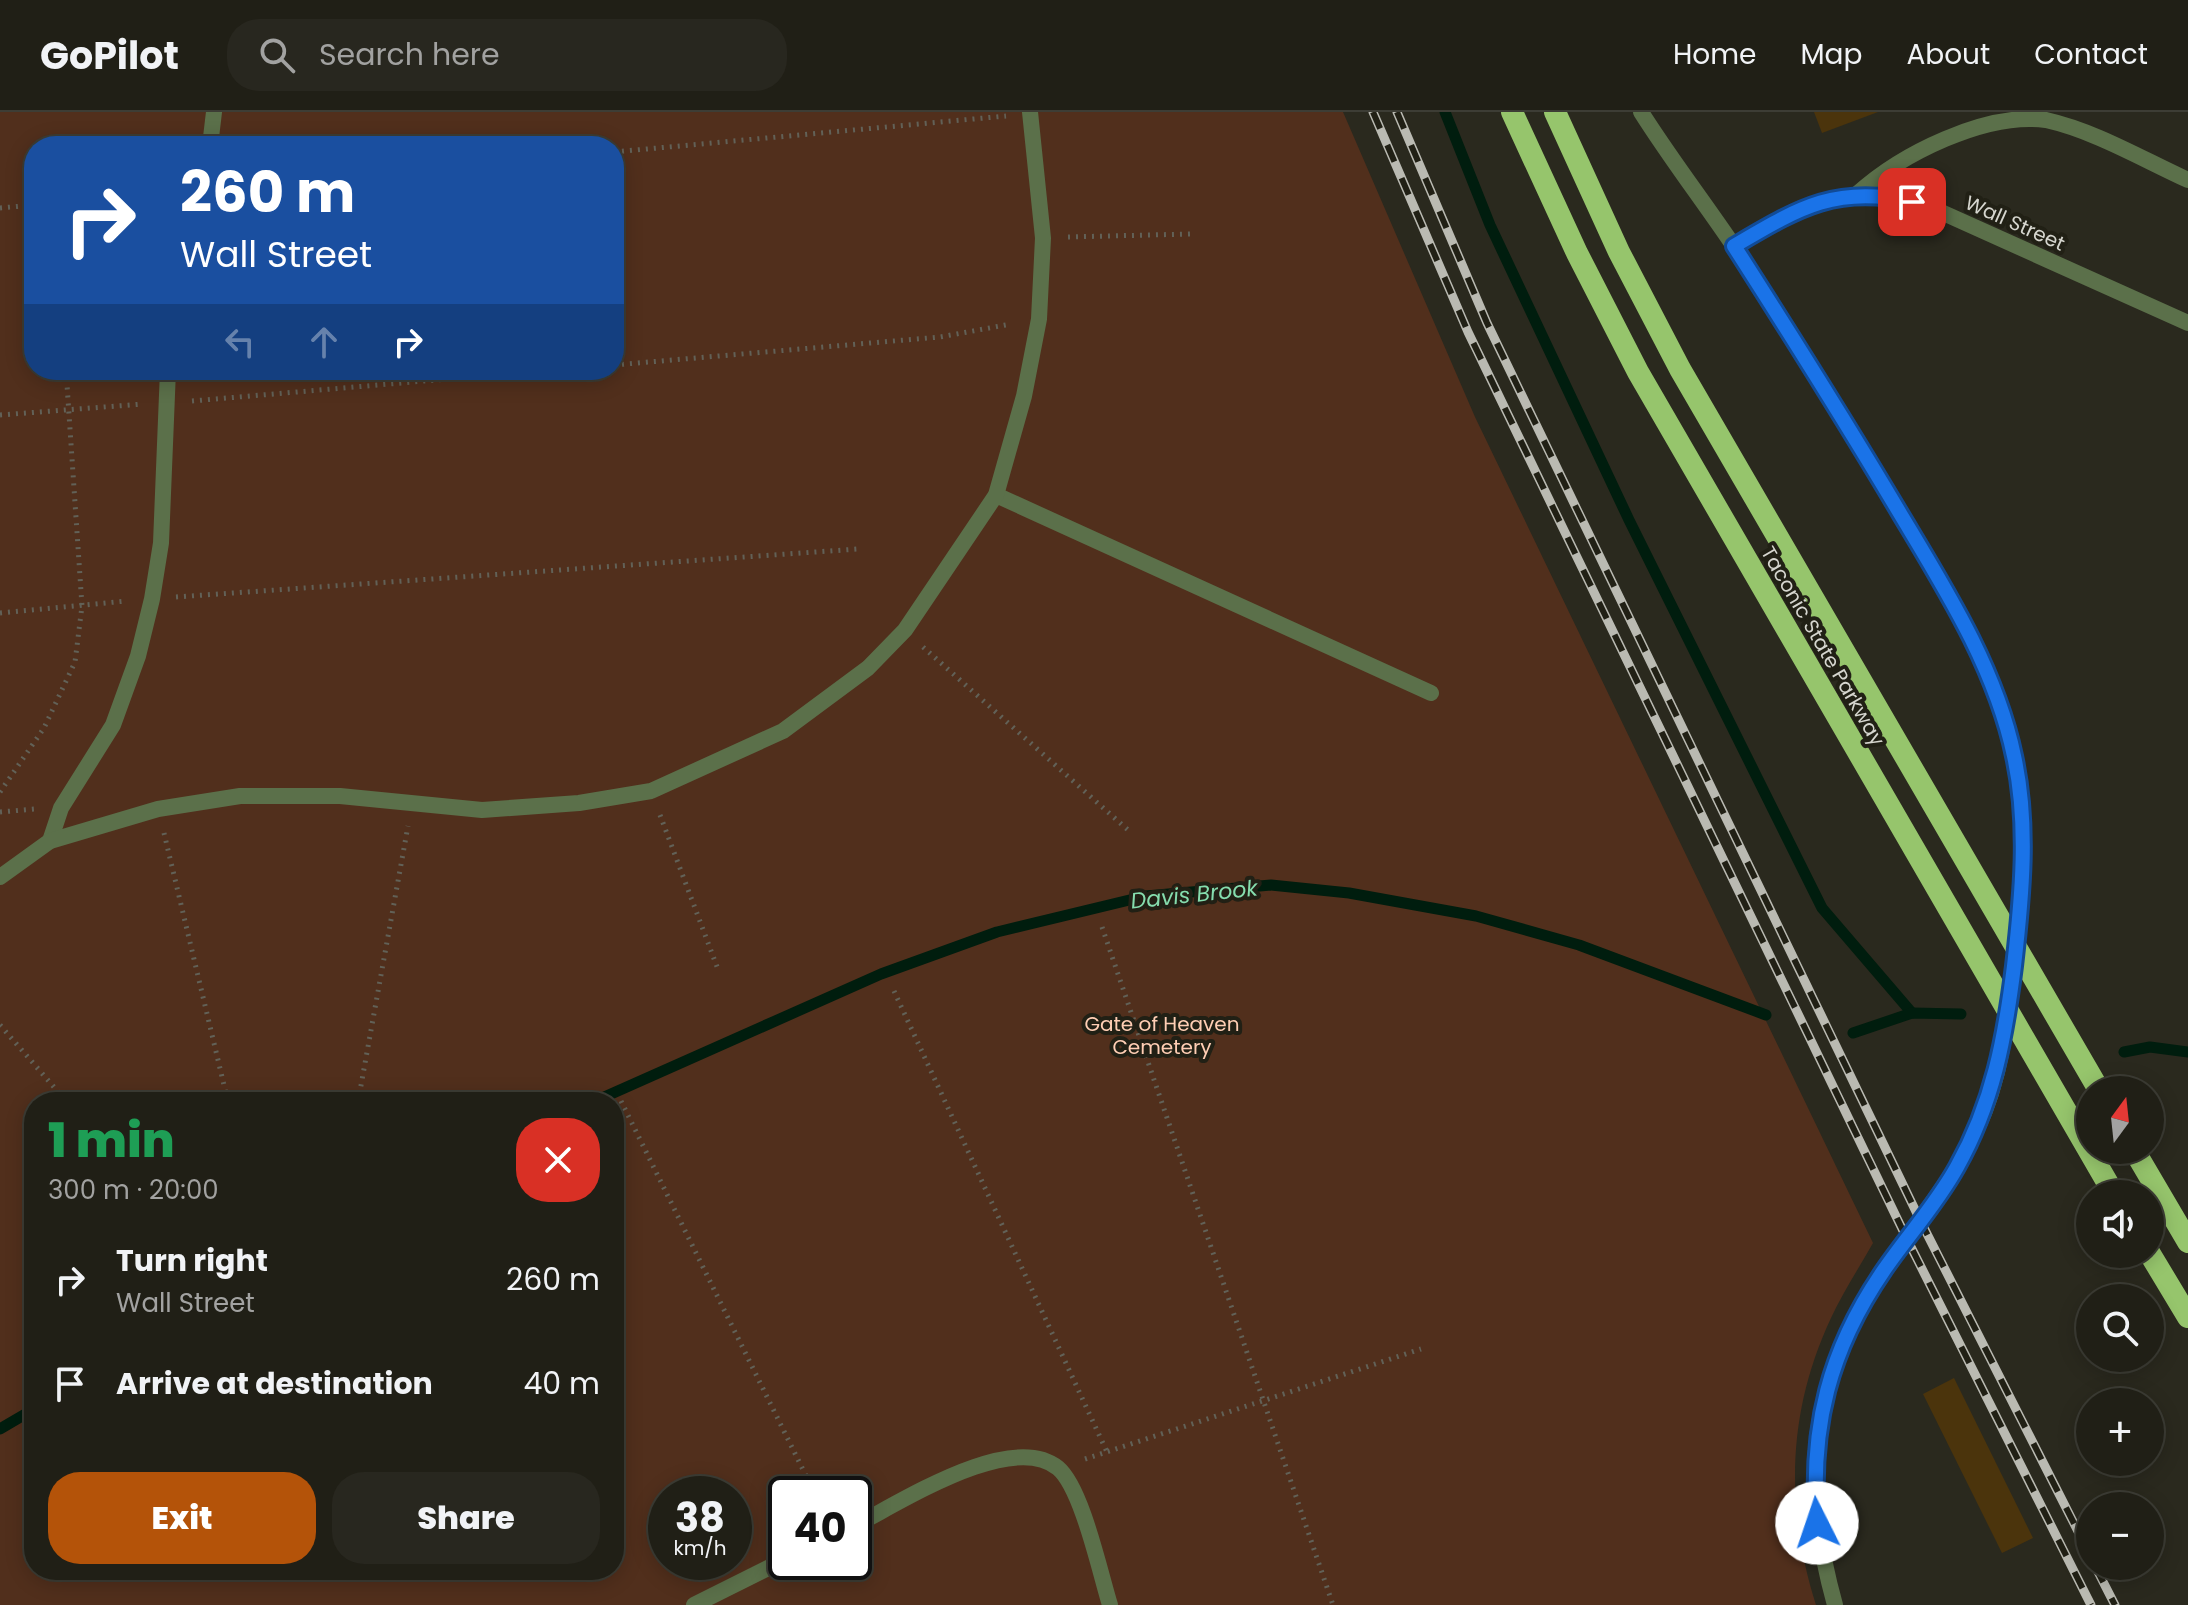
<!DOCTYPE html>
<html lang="en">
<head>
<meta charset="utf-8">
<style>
	body { margin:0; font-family:Poppins,sans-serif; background:#28271f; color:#f1f3f6; height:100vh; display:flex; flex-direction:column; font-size:30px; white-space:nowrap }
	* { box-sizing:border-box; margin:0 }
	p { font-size:26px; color:#a2a2a1 }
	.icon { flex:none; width:44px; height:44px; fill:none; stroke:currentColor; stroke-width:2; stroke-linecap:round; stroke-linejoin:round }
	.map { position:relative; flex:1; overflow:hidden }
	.details { position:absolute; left:24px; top:980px; width:600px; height:488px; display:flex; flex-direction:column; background:#201f16; border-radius:32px; box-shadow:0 4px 20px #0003,0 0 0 2px #3d3d35 }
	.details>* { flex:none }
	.hud { position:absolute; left:24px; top:24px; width:600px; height:244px; border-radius:32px; box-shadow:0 4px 20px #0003,0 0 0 2px #3d3d35; background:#1a4fa0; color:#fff; overflow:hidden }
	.needle { width:52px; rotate:15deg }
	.controls { position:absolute; left:2076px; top:964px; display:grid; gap:16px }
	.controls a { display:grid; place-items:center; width:88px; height:88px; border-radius:50%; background:#201f16; box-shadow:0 4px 20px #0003,0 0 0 2px #3d3d35; font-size:40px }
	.speed { position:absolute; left:648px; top:1364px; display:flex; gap:16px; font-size:40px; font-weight:700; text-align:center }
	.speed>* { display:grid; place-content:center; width:104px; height:104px; border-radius:50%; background:#201f16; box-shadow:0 4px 20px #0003,0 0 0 2px #3d3d35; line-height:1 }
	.speed small { font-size:20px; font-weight:400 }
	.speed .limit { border:4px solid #111; border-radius:12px; background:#fff; color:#111 }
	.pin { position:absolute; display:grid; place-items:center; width:68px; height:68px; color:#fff; margin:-34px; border-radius:16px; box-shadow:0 4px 12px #0006 }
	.me { position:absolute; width:88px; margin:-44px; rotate:356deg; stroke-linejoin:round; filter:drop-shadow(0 0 6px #0008) }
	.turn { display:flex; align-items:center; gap:28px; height:168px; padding:0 24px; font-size:36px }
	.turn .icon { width:104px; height:104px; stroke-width:2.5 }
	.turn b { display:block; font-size:56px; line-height:68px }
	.lanes { display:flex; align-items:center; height:76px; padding:0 24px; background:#0003; justify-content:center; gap:40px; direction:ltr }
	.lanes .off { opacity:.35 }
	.round { display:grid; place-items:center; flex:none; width:84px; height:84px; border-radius:32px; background:#28271f }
	.head { display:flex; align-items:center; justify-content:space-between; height:136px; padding:0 24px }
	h1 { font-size:48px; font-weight:800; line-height:60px; color:#1e9e55 }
	.primary-button { display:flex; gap:16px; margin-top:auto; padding:16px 24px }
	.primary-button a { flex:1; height:92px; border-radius:32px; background:#b45309; color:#fff; font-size:32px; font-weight:800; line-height:92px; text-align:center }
	.primary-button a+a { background:#28271f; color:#f1f3f6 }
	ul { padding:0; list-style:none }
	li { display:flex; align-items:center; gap:24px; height:104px; padding:0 24px }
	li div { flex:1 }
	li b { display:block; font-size:30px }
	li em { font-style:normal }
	header { display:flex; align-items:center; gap:48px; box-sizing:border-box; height:112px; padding:0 40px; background:#201f16; border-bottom:2px solid #3d3d35 }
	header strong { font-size:38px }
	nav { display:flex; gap:44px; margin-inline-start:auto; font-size:28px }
	.search { width:560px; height:72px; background:#28271f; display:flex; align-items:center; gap:20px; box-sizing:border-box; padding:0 28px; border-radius:32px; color:#a2a2a1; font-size:30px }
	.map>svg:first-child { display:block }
	.green { fill:#512f1c; fill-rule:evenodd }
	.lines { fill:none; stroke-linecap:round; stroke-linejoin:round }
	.stream { stroke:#001d0e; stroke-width:11 }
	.building { fill:#4b340c }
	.path { stroke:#626157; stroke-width:5; stroke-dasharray:2 6; stroke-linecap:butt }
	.service { stroke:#5b704a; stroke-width:16 }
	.minor { stroke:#5b704a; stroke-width:16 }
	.tertiary { stroke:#5b704a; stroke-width:16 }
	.trunk { stroke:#96c56c; stroke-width:22 }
	.rail-casing { stroke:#babab2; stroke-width:9 }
	.rail { stroke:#212015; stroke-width:6; stroke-dasharray:18; stroke-linecap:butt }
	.route-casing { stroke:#114b97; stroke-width:20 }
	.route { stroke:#1a73e8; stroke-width:14 }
	.labels { text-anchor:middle; stroke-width:8; stroke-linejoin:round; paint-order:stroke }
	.street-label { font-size:20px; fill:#d6d6cf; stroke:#212015 }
	.park-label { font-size:20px; fill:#ffceb4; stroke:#212015 }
	.water-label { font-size:22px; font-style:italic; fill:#85ddae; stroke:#212015 }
</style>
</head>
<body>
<header>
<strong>GoPilot</strong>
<div class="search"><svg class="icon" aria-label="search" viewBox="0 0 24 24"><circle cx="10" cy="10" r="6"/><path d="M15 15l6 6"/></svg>Search here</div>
<nav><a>Home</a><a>Map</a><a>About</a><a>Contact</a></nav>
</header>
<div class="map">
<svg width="2188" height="1493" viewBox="0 0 2188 1493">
	<rect width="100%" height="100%" fill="#2a291e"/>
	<path class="green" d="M0 0H1343L1475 305 1873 1131C1859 1156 1843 1180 1831 1206 1787 1300 1785 1395 1816 1493H0ZM34 34H614V258H34ZM34 990H614V1458H34ZM666 1382H734V1450H666ZM786 1382H854V1450H786Z"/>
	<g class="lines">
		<g class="stream">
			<polyline points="1445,0 1490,113 1629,408 1822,796 1912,901"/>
			<polyline points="1853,921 1912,901 1961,902"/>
			<polyline points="2124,940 2150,935 2188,940"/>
			<polyline points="593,990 881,862 997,820 1146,784 1271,773 1349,781 1476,804 1579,833 1766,903"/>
			<polyline points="0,1317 34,1297"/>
		</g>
	</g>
	<g class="building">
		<polygon points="1814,0 1878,0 1822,21"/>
		<polygon points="1954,1266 2033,1426 2002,1441 1923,1282"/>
	</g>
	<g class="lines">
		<g class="path">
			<polyline points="614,40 1006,4"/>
			<polyline points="0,96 34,93"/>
			<polyline points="1068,125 1190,122"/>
			<polyline points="614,253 940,225 1011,212"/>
			<polyline points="192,289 552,258"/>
			<polyline points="0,303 143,292"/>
			<polyline points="176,485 858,437"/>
			<polyline points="0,501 126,489"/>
			<polyline points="923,535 1128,718"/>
			<polyline points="0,680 44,616 75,550 82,494 66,258"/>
			<polyline points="0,700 35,697"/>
			<polyline points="660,703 719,860"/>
			<polyline points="164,721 228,990"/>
			<polyline points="1102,815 1333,1493"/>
			<polyline points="894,879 1107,1340"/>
			<polyline points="0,913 67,990"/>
			<polyline points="621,989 815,1382"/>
			<polyline points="358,990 408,714"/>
			<polyline points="1085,1347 1421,1237"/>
		</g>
		<g class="service">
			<polyline points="210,34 214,0"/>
			<path d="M1857 82C1901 42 1985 0 2046 8 2095 19 2142 47 2188 68"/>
			<polyline points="996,383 1431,581"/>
			<polyline points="50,729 61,696 113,613 138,544 152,487 161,431 168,258"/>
			<polyline points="0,765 50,729 158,697 240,684 340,684 482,698 579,691 651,679 783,619 868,556 905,518 996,383 1024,284 1039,207 1043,126 1030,0"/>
			<path d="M854 1414C900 1391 1011 1318 1058 1356 1082 1376 1100 1461 1110 1493"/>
			<polyline points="694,1493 786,1447"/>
		</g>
		<path class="minor" d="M1734 134C1815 87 1835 71 1930 95L2188 211"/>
		<path class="tertiary" d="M1641 0C1670 46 1704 90 1735 136 1793 223 1848 313 1902 403 1946 478 1995 556 2014 642 2030 711 2022 786 2013 856 2007 911 2001 967 1977 1017 1951 1071 1914 1113 1881 1162 1808 1273 1800 1367 1835 1493"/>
		<g class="trunk">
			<polyline points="1512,0 1577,141 1638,260 2114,1082"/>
			<polyline points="1555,0 1619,140 1680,257 2099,978"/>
			<polyline points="2134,1038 2188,1130"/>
			<polyline points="2150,1142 2188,1205"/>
		</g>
		<g class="rail-casing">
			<g id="rail">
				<polyline points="1373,0 1468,220 1907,1127 2091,1493"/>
				<polyline points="1397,0 1487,211 1921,1110 2090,1443"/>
				<polyline points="2095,1454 2115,1493"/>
			</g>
		</g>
		<use href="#rail" class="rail"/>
	</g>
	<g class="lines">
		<g class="route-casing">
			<path id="route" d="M1817 1411C1810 1315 1829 1238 1884 1158 1908 1123 1936 1093 1957 1055 1993 991 2005 926 2014 854 2022 785 2029 712 2014 644 1996 557 1946 478 1901 403 1847 312 1791 223 1734 134 1797 97 1836 72 1912 90"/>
		</g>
		<use href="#route" class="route"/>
	</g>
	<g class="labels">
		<g class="street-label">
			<text transform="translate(2015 111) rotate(24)" y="7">Wall Street</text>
			<text transform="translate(1823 534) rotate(60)" y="7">Taconic State Parkway</text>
		</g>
		<g class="park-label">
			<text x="1162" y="919">Gate of Heaven<tspan x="1162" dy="23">Cemetery</tspan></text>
		</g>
		<g class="water-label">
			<text transform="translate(1194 782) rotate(-6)" y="8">Davis Brook</text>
		</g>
	</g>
</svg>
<div class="controls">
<a><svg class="needle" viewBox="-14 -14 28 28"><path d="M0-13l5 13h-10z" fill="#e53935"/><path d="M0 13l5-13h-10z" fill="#a2a2a1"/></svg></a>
<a><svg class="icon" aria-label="sound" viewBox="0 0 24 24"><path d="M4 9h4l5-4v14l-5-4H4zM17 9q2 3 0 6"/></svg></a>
<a><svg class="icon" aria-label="search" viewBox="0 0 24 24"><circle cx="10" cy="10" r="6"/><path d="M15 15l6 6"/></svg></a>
<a>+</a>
<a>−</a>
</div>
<div class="speed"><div>38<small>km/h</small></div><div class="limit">40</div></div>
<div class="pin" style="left:1912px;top:90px;background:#d93025"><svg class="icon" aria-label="arrive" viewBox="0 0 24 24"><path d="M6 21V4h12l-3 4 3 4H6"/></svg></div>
<svg class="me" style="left:1817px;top:1411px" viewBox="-20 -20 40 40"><circle r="19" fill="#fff"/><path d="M0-13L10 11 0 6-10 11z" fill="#1a73e8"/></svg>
<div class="hud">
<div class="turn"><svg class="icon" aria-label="right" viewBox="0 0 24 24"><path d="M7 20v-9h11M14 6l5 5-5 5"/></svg><div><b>260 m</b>Wall Street</div></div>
<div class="lanes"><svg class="icon off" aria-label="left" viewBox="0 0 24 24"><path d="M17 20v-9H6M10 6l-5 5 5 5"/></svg><svg class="icon off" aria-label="ahead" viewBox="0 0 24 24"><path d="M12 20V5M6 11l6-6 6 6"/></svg><svg class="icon" aria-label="right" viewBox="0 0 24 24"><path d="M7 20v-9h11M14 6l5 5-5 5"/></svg></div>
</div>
<section class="details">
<div class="head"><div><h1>1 min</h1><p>300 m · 20:00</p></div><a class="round" style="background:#d93025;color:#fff"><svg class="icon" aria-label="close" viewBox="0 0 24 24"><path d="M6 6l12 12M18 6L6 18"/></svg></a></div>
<ul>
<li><svg class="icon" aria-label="right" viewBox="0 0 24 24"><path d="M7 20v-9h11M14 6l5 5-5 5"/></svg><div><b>Turn right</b><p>Wall Street</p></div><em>260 m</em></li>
<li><svg class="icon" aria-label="arrive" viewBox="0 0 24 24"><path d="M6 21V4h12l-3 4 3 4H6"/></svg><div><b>Arrive at destination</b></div><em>40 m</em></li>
</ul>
<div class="primary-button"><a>Exit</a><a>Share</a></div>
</section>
</div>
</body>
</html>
